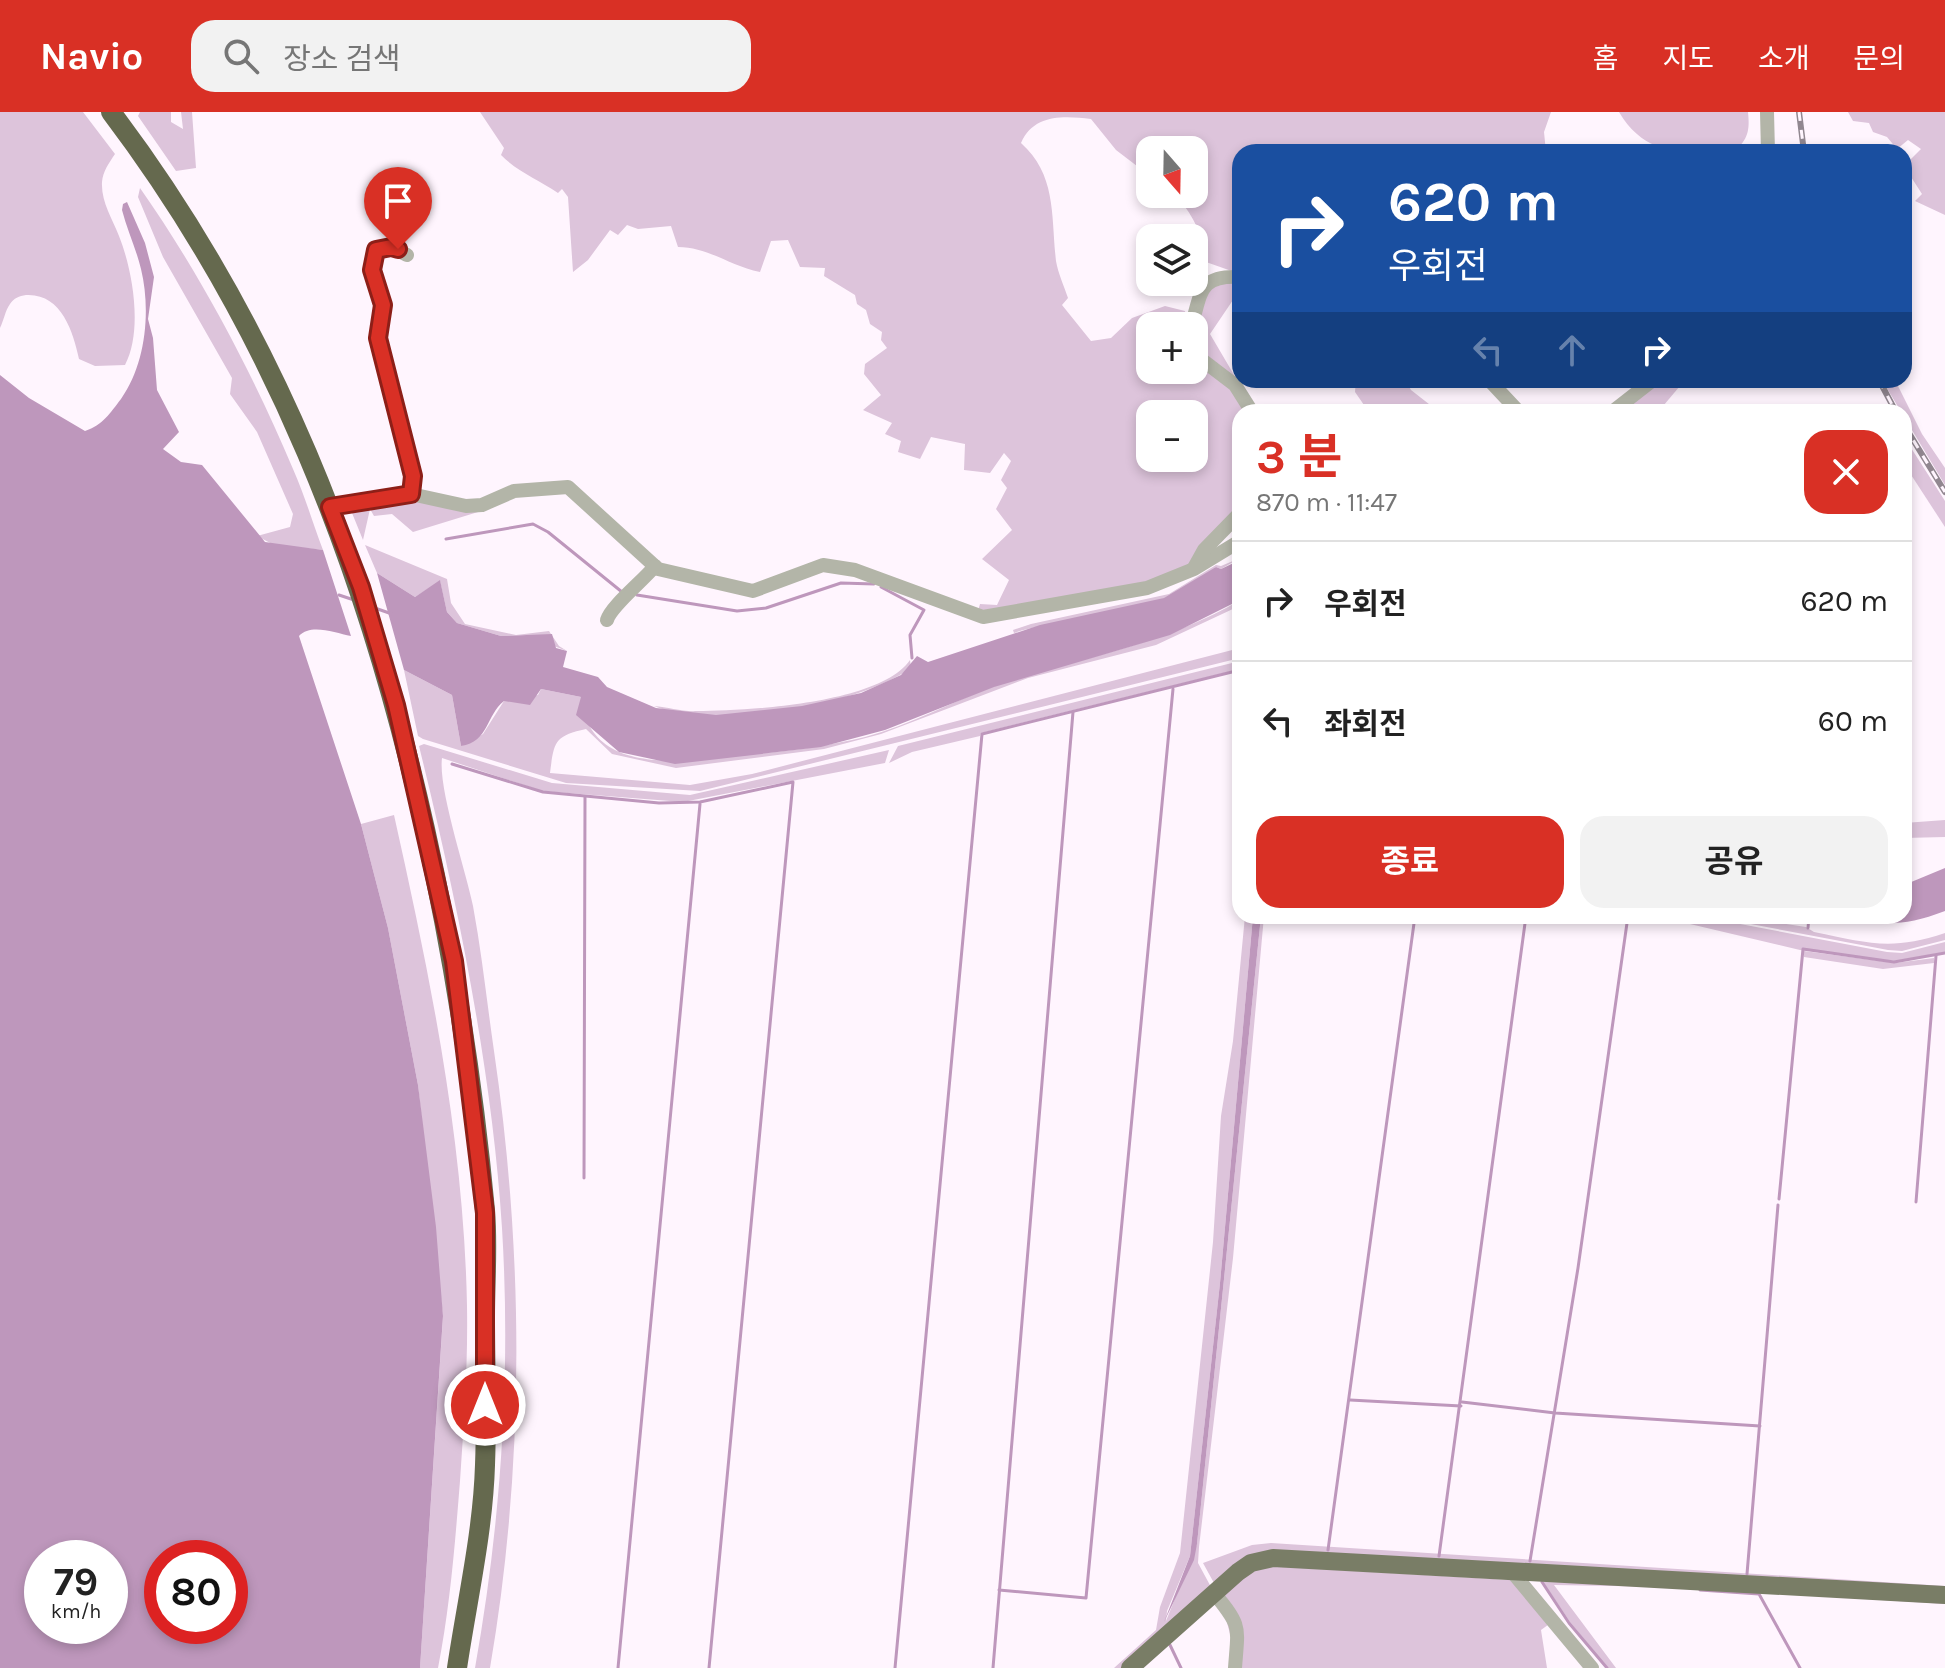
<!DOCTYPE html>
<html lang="ko">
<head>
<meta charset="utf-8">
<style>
	body { margin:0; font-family:Karla,"Noto Sans KR",sans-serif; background:#f2f2f2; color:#222; height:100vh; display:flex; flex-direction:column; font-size:30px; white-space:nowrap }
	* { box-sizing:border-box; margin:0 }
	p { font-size:26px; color:#767676 }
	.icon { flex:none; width:44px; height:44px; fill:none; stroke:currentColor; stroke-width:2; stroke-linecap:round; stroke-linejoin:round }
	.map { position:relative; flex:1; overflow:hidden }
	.drawer { position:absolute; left:1232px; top:292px; width:680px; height:520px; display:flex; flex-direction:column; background:#fff; border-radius:24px; box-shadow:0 4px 12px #0003 }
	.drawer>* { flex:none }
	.banner { position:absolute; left:1232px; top:32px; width:680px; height:244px; border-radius:24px; box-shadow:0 4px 12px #0003; background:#1a4fa0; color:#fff; overflow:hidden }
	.needle { width:52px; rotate:160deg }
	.fabs { position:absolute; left:1136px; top:24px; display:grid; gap:16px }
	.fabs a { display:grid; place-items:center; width:72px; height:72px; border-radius:16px; background:#fff; box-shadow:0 4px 12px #0003; font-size:40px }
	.speed { position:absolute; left:24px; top:1428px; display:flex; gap:16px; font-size:40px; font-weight:700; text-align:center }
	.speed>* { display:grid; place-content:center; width:104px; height:104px; border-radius:50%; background:#fff; box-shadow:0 4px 12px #0003; line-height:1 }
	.speed small { font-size:20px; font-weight:400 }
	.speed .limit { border:12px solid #d22; background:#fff; color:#111 }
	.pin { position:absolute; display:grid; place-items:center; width:68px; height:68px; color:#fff; margin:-82px -34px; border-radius:50% 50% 50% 0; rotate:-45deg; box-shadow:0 0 8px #0007 }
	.pin .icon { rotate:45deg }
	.me { position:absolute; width:88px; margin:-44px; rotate:0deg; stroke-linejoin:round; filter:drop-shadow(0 0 6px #0008) }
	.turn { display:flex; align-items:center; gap:28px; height:168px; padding:0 24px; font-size:36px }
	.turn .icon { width:104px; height:104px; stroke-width:2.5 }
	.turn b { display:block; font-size:56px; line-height:68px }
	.lanes { display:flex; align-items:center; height:76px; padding:0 24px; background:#0003; justify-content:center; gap:40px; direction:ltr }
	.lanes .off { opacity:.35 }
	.round { display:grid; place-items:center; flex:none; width:84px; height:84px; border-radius:24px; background:#f2f2f2 }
	.overview { display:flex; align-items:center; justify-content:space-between; height:136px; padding:0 24px }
	h1 { font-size:48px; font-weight:700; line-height:60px; color:#d93025 }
	.action { display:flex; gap:16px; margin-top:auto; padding:16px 24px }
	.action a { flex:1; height:92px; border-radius:24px; background:#d93025; color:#fff; font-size:32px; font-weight:700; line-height:92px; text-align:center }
	.action a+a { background:#f2f2f2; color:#222 }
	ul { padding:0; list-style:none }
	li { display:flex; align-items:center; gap:24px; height:120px; padding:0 24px; border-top:2px solid #e0e0e0 }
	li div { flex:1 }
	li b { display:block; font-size:30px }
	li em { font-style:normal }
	header { display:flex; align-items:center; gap:48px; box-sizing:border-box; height:112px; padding:0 40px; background:#d93025; color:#fff }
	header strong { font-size:38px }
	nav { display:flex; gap:44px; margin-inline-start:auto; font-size:28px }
	.search { width:560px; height:72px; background:#f2f2f2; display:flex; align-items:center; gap:20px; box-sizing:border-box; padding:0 28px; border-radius:24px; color:#767676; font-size:30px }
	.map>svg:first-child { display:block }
	.green { fill:#ddc4db; fill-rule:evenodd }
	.water { fill:#be97bc; fill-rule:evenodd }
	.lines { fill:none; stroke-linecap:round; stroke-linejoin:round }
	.stream { stroke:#be97bc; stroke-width:3 }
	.minor { stroke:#b3b5a8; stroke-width:14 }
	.major { stroke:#797d66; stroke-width:18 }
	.highway { stroke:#65694e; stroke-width:20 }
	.rail-casing { stroke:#918790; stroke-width:6 }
	.rail { stroke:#fff5fe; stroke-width:3; stroke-dasharray:9; stroke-linecap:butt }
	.route-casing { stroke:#8d1f18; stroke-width:20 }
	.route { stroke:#d93025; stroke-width:14 }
</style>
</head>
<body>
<header>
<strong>Navio</strong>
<div class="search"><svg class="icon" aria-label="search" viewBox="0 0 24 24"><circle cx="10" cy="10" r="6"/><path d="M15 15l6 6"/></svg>장소 검색</div>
<nav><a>홈</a><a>지도</a><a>소개</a><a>문의</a></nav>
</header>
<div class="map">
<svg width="1945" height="1556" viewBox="0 0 1945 1556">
	<rect width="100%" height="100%" fill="#fff5fe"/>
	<g class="green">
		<path d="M0 0H83L115 42C109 51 103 59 102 70 101 90 112 106 119 124 133 159 143 219 125 253L95 254 79 247C73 219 61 181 26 183 19 184 14 186 10 192 5 199 4 208 0 216Z"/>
		<polygon points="140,0 171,0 171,10 183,17 181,0 192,0 196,56 176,59 138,4"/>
		<path d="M480 0H1551L1544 20 1546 40H1240V162L1206 150C1201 121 1195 104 1174 82H1194V38H1150V64L1116 38 1091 7C1063 4 1034 2 1021 31 1057 63 1051 105 1056 149 1058 161 1064 174 1068 186L1062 193 1091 229 1111 226 1132 206 1165 194 1185 199 1188 214H1150V258H1194V246L1227 271 1248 300H1240V399L1193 455 1166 468 977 502 980 492 997 493 1009 468 982 447 1012 418 996 397 1007 376 1001 368 1011 349 1004 341 990 361 964 358 965 332 931 325 920 347 898 340 901 329 885 322 892 311 863 298 881 283 864 262 865 252 887 236 881 228 882 220 870 212 866 198 857 192 855 183 824 164 825 156 800 155 788 128 771 129 760 160C730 154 708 135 678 135L671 114 638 117 627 113 618 123 610 118 588 148 573 160 568 85 562 77 558 81C538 67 519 61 501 43L504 36ZM1150 302H1194V346H1150Z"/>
		<path d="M1619 0H1748C1750 19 1748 27 1734 40 1686 40 1647 47 1619 0Z"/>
		<polygon points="1848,0 1945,0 1945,103 1915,89 1922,82 1904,54 1921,37 1908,28 1897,37 1887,25 1873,20 1869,11 1853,9"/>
		<path d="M140 76C201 163 252 260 293 357 305 384 313 412 323 438L274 433 257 424 290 415 293 402 257 320 230 282 232 266 163 145 138 85Z"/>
		<polygon points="1240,168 1240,190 1233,188 1210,222 1247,285 1194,232 1204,176"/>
		<polygon points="1356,268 1405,268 1411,278 1434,296 1430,300 1362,300 1364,293 1355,280"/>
		<polygon points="1658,268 1685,268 1658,300 1617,300"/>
		<polygon points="1882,268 1895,268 1922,322 1945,356 1945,373"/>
		<polygon points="1904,325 1945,389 1945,415 1904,352"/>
		<polygon points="410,387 483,395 478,400 413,420 392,402 374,404 370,397 363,428 352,401 354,398"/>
		<polygon points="365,433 447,467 451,491 465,512 516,523 549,519 559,534 567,539 525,523 501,524 457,511 447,500 440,469 415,485 377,461"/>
		<path d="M1240 446 1221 457 1216 455C1170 503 1075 501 1014 521L1013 518 1031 512 1169 482 1216 453 1221 454Z"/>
		<path d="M1240 488 1235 496 1156 533 1028 566 881 622 824 637 676 656 612 642 586 617C554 624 554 630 550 661L690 673 752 662 1240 536V546L700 679 566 671 423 627 418 624 404 558 452 583 461 634 483 622 504 589 538 583 541 577 581 585C590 670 694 647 752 642 791 639 827 634 865 625 910 613 951 590 995 574 1077 546 1165 533 1240 488Z"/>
		<path d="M910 548 911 556C858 594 714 619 654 594 668 595 683 600 697 599 745 599 880 592 910 548Z"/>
		<polygon points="1240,549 1240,557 981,621 980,624 912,640 889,651 898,634"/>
		<path d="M424 632 552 671 690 683 889 638 885 651 683 690 542 679 442 646C438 677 466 759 473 794 482 842 487 891 494 939 524 1143 525 1352 490 1556H475C501 1410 511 1264 502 1116 492 958 457 788 419 634Z"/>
		<path d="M394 703C430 864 464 1028 467 1194 468 1253 464 1311 460 1369 455 1432 450 1495 438 1556H420L443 1205 418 973 388 816 361 712Z"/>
		<polygon points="1945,708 1945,725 1904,726 1904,711"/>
		<polygon points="1245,804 1253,804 1220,1171 1190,1444 1167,1499 1166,1509 1197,1432 1261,804 1264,804 1233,1146 1199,1435 1198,1451 1211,1475 1122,1556 1114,1556 1156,1518 1160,1495 1180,1441 1213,1130 1221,1004 1233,929"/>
		<polygon points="1656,804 1698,804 1887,840 1902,841 1945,830 1945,840 1895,849 1800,838"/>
		<path d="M1708 804H1734L1806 815 1814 820C1868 831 1891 839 1945 821V828L1902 839 1888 838Z"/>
		<polygon points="1804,839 1895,851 1934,846 1934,851 1883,857 1804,845"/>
		<polygon points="1271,1431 1945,1474 1945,1478 1299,1442 1214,1471 1203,1451 1252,1433"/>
		<polygon points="1271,1454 1510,1468 1552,1510 1541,1518 1547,1556 1239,1556 1220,1484 1252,1459"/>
		<polygon points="1544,1467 1945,1488 1945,1492 1672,1475 1554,1473 1616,1556 1608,1556 1570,1510 1543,1470"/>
	</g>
	<g class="water">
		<path d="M127 90 145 131 154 165 148 207 153 226 157 278 179 320 163 337 181 350 202 353 265 430 323 438 351 524C335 521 311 511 299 524L361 712 388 816 418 973 436 1115 443 1204 420 1556H0V263L29 286 85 319C103 313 110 301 121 287 146 252 151 198 141 157 136 136 127 118 122 98L123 92ZM42 1446H110V1514H42ZM162 1446H230V1514H162Z"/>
		<path d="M1240 448V488L1170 523 994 575 885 618 821 635 675 652 619 640 576 603 581 585 541 577 530 593 504 589C486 603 489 630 461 634L452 583 404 558 377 461 415 485 440 468 447 500 457 511 501 524 552 522 556 536 567 539 563 555 598 565 607 575 656 596 716 603 802 594 861 581 901 563 917 544 928 550 1040 513 1164 486 1216 455 1221 457Z"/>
		<path d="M1945 756V799C1900 816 1881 813 1834 804H1904V773Z"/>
		<polygon points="1253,804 1261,804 1197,1432 1194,1448 1164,1510 1190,1444 1220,1171"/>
	</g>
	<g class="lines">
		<g class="stream">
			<polyline points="446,427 533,412 548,420 622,480"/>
			<polyline points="881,475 924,498 910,523 912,546"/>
			<polyline points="339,483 354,488"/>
			<polyline points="637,483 737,499 766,496 841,471 874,472"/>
			<polyline points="372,495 392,502"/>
			<polyline points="452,652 543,680 659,691 700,690 793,670 709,1556"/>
			<polyline points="1808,816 1809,804"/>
			<polyline points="584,1066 585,685"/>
			<polyline points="1779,1087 1803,837 1894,850 1945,841"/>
			<polyline points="1916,1090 1936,844"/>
			<polyline points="1350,1288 1461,1294"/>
			<polyline points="1462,1290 1555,1301 1760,1314"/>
			<polyline points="1328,1438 1415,804"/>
			<polyline points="1439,1444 1526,804"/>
			<polyline points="1530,1449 1578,1156 1628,804"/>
			<polyline points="1747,1462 1778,1093"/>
			<polyline points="1542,1470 1569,1511 1607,1556"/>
			<polyline points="999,1478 1086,1486 1173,577"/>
			<polyline points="1700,1478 1759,1482 1800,1556"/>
			<polyline points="1170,1533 1181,1556"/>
			<polyline points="618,1556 700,692"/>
			<polyline points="895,1556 982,622 1240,558"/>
			<polyline points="993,1556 1073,600"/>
		</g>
		<g class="minor">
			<polyline points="1767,0 1768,40"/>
			<polyline points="407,143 391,135 383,135 372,146 372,158 383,193 378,226 413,364 411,382"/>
			<path d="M1191 214C1202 182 1197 163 1240 165"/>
			<polyline points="1194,237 1197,244 1235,273 1252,300"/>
			<polyline points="1489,268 1519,300"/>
			<polyline points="1612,300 1653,268"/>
			<polyline points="330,395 411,382 466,394 482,393 514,379 568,375 658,457 753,479 823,453 855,458 983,505 1147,476 1194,457 1240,429"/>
			<polyline points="1194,456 1204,438 1240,401"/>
			<path d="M607 508C611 494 643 469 655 454"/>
			<polyline points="1513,1461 1592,1556"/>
			<path d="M1214 1481C1242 1515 1238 1514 1235 1556"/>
		</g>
		<polyline class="major" points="1130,1556 1238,1460 1251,1451 1273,1446 1945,1483"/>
		<path class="highway" d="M111 0C273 214 367 457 425 717 453 842 473 969 485 1098 488 1133 485 1169 485 1205 485 1254 487 1303 485 1353 483 1420 467 1489 457 1556"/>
		<g class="rail-casing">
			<g id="rail">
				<polyline points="1799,0 1804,40"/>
				<polyline points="1879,268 1896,300"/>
				<polyline points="1904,313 1945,380"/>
			</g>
		</g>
		<use href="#rail" class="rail"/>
	</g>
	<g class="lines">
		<g class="route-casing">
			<polyline id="route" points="398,137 391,135 376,138 372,158 383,193 378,226 413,364 411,382 330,395 361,475 396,593 454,849 485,1101 485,1293"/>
		</g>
		<use href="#route" class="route"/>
	</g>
</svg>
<div class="fabs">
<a><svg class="needle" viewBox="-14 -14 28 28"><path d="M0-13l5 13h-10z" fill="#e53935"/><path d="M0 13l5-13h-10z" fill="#767676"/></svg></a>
<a><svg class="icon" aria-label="layers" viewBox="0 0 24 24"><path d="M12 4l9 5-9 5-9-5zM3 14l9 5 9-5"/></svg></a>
<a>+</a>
<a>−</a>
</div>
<div class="speed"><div>79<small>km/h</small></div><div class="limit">80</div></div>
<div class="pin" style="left:398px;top:137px;background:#d93025"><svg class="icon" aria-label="arrive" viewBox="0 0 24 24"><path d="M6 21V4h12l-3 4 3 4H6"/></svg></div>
<svg class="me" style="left:485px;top:1293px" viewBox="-20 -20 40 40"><circle r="17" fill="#d93025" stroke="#fff" stroke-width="3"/><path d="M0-11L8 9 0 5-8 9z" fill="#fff"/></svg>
<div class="banner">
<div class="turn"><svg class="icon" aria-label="right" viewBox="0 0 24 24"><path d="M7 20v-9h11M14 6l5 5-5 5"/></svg><div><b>620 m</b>우회전</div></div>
<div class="lanes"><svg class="icon off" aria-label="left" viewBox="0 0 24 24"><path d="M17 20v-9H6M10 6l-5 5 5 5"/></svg><svg class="icon off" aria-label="ahead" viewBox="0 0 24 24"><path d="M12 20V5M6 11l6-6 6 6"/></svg><svg class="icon" aria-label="right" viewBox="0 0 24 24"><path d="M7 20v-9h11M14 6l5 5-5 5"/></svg></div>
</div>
<section class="drawer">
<div class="overview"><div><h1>3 분</h1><p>870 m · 11:47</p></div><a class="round" style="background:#d93025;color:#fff"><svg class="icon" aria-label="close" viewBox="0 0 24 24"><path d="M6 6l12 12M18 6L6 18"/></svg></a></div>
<ul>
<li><svg class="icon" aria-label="right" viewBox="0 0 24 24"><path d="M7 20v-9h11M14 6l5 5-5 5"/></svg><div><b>우회전</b></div><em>620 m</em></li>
<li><svg class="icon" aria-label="left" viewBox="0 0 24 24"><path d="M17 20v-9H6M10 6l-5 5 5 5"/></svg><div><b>좌회전</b></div><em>60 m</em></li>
</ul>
<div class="action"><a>종료</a><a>공유</a></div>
</section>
</div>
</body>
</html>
